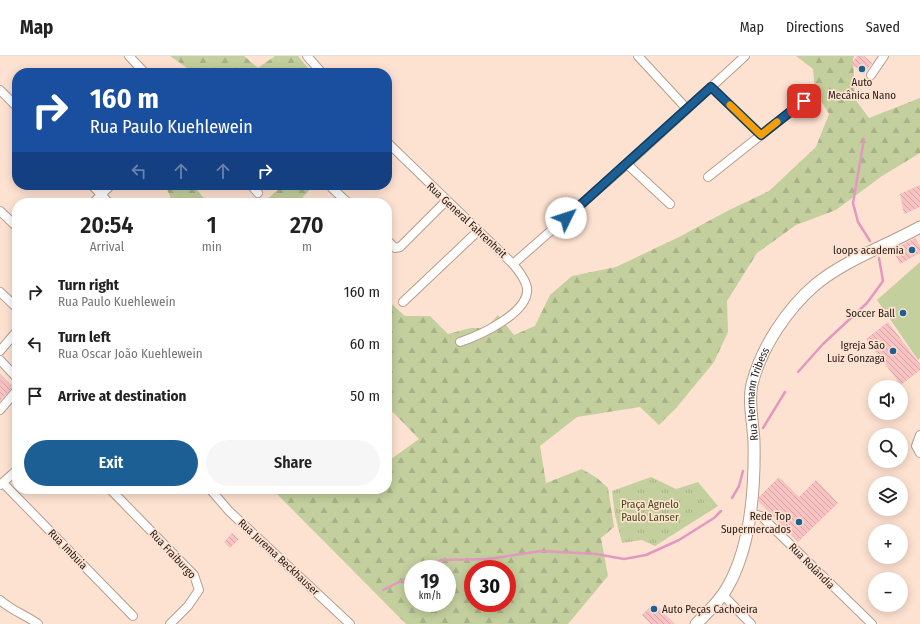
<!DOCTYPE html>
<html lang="en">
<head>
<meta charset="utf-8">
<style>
	body { margin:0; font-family:"Fira Sans Condensed",sans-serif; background:#f6f6f6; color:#222; height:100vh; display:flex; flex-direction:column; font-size:15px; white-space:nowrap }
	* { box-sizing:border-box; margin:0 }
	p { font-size:13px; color:#767676 }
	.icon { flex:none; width:22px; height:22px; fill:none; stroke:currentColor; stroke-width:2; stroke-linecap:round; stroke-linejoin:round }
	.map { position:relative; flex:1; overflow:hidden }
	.drawer { position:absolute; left:12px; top:142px; width:380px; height:296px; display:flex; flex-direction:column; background:#fff; border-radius:16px; box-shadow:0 2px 10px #0003 }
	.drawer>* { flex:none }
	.banner { position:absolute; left:12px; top:12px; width:380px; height:122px; border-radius:16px; box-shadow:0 2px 10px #0003; background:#1a4fa0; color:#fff; overflow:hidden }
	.controls { position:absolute; left:868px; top:324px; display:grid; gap:8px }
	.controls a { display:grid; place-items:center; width:40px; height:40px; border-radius:50%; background:#fff; box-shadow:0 2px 10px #0003; font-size:20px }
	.speed { position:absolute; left:404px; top:504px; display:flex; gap:8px; font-size:20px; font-weight:700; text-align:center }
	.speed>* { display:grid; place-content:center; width:52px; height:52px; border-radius:50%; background:#fff; box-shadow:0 2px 10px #0003; line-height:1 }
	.speed small { font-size:10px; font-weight:400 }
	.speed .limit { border:6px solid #d22; background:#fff; color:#111 }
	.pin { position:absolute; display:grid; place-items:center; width:34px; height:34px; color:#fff; margin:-17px; border-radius:8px; box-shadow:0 2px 6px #0006 }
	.me { position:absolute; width:44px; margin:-22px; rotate:49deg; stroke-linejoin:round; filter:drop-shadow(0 0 3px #0008) }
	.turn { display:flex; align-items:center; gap:14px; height:84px; padding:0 12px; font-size:18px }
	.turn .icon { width:52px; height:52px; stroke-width:2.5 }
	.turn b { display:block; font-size:28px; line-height:34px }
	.lanes { display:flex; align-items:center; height:38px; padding:0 12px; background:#0003; justify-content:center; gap:20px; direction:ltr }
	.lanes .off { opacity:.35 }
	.eta { display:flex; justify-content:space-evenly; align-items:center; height:68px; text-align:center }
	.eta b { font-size:24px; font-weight:600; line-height:28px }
	.cta { display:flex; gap:8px; margin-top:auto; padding:8px 12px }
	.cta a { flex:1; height:46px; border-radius:24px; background:#1c5f94; color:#fff; font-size:16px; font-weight:600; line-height:46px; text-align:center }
	.cta a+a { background:#f6f6f6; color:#222 }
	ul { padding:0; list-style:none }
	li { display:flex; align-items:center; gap:12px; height:52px; padding:0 12px }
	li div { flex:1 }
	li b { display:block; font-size:15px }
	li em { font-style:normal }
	header { display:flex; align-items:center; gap:24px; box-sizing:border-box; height:56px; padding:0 20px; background:#fff; border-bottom:1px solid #e0e0e0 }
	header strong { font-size:19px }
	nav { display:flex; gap:22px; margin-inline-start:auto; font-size:14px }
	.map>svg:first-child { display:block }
	.grass { fill:url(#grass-tufts) }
	.forest { fill:url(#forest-firs); fill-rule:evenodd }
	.pitch { fill:#c3cf9d }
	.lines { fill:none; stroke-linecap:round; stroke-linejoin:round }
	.stream { stroke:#e299c0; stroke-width:2.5 }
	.building { fill:url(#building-back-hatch) }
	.street-casing { stroke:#b79d8d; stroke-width:10 }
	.secondary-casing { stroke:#b79d8d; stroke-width:13 }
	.street { stroke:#fff; stroke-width:8 }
	.secondary { stroke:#fff; stroke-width:11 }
	.route-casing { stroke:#123e60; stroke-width:10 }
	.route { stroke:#1c5f94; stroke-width:7 }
	.slow { stroke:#f59e0b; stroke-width:7 }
	.poi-dot { fill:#1c5f94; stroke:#fee2d1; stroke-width:1.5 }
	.labels { text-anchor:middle; stroke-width:3.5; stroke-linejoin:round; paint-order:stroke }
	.poi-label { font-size:11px; fill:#2a201a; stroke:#fee2d1; text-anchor:end }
	.street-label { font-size:11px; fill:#2a201a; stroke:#fee2d1 }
	.park-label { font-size:11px; fill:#414a13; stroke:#fee2d1 }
</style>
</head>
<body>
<header>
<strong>Map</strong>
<nav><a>Map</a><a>Directions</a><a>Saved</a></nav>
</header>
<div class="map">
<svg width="920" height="568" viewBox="0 0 920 568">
	<defs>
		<pattern id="grass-tufts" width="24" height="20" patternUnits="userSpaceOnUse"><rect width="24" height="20" fill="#c3cf9d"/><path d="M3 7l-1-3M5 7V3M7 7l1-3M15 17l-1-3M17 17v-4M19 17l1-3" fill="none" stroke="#a8b187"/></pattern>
		<pattern id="forest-firs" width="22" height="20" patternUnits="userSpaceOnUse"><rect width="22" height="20" fill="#c3cf9d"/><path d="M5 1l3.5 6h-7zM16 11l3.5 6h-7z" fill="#a8b187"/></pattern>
		<pattern id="building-back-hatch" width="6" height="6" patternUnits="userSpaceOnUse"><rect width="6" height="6" fill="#f7c2c1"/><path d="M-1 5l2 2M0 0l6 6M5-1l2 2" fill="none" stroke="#d4a6a5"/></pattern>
	</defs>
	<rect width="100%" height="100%" fill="#fee2d1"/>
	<polygon class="grass" points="651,421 676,433 698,426 718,450 655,490 642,484 622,487 615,459 612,435"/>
	<g class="forest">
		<polygon points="170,0 244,0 258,12 275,0 298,0 312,17 194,17"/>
		<path d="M796 0H854L853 3 855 43 869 62 920 42V97L882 120 836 154 796 169 757 197 727 245 728 276 714 306 677 351 659 369 640 351 577 361 540 390 546 427 582 413 597 422 608 432 614 471 601 482 608 520 568 568H406L272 433H338L346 435 349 433H387V406L419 383 387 350V244L405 260H430L448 278 471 272H486L498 259 514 279 535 270 550 239 572 220 616 211 679 181 729 154 769 135 816 91 829 58 815 35 813 13ZM413 513H447V547H413ZM473 513H507V547H473Z"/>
		<polygon points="165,129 193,129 208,147 173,147"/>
		<polygon points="283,129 314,129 302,142 301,147 263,147"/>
	</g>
	<polygon class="pitch" points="920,206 920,302 918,304 877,244"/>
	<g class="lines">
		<g class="stream">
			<polyline points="864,83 853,147 858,166 870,185"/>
			<polyline points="798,316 823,288 867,247 883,225 879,202"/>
			<polyline points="763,372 785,336"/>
			<polyline points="732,442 739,430 743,415"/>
			<polyline points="424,513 441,504 488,503 541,495 596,498 624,503 646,499 679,484 714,462 721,455"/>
			<polyline points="383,534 413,519"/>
		</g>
	</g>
	<g class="building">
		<polygon points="857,0 864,0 872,7 864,18 851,8"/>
		<polygon points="920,129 920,151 904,158 900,138"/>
		<polygon points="915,182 920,190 920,197 900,208 893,194"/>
		<polygon points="888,266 920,308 920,314 901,329 866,283"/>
		<polygon points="0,318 13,331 0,345"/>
		<polygon points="779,421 799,441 816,424 838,447 798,486 759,446 759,441"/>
		<polygon points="232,477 239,483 230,492 224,486"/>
		<polygon points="654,547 675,568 651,568 642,559"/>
	</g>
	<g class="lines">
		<g class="street-casing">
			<g id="street">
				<polyline points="129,0 145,17"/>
				<polyline points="307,0 322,17"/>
				<polyline points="638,0 687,53"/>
				<polyline points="871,19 884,0"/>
				<polyline points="711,31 761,79"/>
				<polyline points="0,34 17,51"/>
				<path d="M387 86 513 208C518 214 526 224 527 232 530 257 478 280 460 286"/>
				<polyline points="627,108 670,148"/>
				<polyline points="708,121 804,45"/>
				<polyline points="92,129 109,147"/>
				<polyline points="251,129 258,137"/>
				<polyline points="332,132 348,147"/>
				<polyline points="93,147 111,129"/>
				<polyline points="0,155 17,171"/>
				<polyline points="387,184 395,192 400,191 446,145"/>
				<polyline points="513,208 627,108 745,0"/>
				<polyline points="0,236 17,252"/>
				<polyline points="403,246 478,175"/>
				<polyline points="0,295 17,275"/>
				<polyline points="0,304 17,322"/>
				<polyline points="0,354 17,334"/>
				<polyline points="920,379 916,390 920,397"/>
				<polyline points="3,427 133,560"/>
				<polyline points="0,429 17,414"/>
				<polyline points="110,433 194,519 199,534 188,550 170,568"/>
				<polyline points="210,433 229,455 350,568"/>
				<polyline points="750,457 761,460 872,568"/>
				<polyline points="723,539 751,568"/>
				<path d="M0 544C12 555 26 559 38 568"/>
			</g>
		</g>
		<g class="secondary-casing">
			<g id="secondary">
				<path id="s1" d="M696 568C707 557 719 546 727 532 751 491 755 431 754 385 753 366 748 346 752 328 761 292 787 253 815 229 845 204 886 190 920 171"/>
			</g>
		</g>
		<use href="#street" class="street"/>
		<use href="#secondary" class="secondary"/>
	</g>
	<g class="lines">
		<g class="route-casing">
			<polyline id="route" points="566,162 711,31 761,79 804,45"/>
		</g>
		<use href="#route" class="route"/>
		<polyline class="slow" points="730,49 761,79 777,66"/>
	</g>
	<g class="poi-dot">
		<circle cx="862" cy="13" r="4"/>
		<circle cx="912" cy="194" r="4"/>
		<circle cx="903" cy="257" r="4"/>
		<circle cx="893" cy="295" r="4"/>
		<circle cx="799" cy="466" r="4"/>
		<circle cx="654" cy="553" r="4"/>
	</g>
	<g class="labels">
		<g class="poi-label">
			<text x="862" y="30" text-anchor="middle">Auto<tspan x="862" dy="13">Mecânica Nano</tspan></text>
			<text x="904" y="198">loops academia</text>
			<text x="895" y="261">Soccer Ball</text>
			<text x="885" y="293">Igreja São<tspan x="885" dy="13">Luiz Gonzaga</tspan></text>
			<text x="791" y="464">Rede Top<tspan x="791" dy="13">Supermercados</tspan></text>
			<text x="662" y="557" text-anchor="start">Auto Peças Cachoeira</text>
		</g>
		<g class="street-label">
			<text transform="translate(467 164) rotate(43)" y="4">Rua General Fahrenheit</text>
			<text dy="4" stroke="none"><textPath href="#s1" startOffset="247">Rua Hermann Tribess</textPath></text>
			<text transform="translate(68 493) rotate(46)" y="4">Rua Imbuia</text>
			<text transform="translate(173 498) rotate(47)" y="4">Rua Fraiburgo</text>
			<text transform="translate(279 501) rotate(43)" y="4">Rua Jurema Beckhauser</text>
			<text transform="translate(812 510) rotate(45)" y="4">Rua Rolândia</text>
		</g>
		<g class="park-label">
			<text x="650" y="452">Praça Agnelo<tspan x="650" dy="13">Paulo Lanser</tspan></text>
		</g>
	</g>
</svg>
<div class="controls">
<a><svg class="icon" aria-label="sound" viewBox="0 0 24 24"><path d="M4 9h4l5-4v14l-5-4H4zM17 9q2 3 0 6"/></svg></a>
<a><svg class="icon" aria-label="search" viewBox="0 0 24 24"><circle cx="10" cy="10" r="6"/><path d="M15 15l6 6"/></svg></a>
<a><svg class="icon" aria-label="layers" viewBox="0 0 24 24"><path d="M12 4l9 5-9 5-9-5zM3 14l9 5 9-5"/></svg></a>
<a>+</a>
<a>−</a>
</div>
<div class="speed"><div>19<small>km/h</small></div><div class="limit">30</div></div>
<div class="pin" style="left:804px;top:45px;background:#d93025"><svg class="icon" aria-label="arrive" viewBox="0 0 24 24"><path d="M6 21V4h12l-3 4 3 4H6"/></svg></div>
<svg class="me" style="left:566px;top:162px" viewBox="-20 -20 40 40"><circle r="19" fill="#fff"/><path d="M0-13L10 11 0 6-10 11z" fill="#1c5f94"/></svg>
<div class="banner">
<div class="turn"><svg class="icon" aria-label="right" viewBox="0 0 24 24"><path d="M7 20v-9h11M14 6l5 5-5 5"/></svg><div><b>160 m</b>Rua Paulo Kuehlewein</div></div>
<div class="lanes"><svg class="icon off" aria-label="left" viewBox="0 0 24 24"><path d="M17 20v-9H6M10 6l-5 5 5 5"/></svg><svg class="icon off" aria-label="ahead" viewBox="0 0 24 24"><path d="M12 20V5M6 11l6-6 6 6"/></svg><svg class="icon off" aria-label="ahead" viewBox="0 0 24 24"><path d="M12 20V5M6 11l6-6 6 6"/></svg><svg class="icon" aria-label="right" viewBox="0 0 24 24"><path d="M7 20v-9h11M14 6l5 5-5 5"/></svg></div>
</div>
<section class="drawer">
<div class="eta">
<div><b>20:54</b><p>Arrival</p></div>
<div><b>1</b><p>min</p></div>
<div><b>270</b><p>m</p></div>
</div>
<ul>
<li><svg class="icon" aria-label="right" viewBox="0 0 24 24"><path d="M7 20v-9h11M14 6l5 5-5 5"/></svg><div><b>Turn right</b><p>Rua Paulo Kuehlewein</p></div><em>160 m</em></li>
<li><svg class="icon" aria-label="left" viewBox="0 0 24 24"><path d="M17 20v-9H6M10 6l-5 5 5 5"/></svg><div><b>Turn left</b><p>Rua Oscar João Kuehlewein</p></div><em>60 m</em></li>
<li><svg class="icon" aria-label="arrive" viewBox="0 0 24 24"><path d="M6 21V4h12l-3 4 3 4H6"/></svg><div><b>Arrive at destination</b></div><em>50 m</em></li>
</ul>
<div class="cta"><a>Exit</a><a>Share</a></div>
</section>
</div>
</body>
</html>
